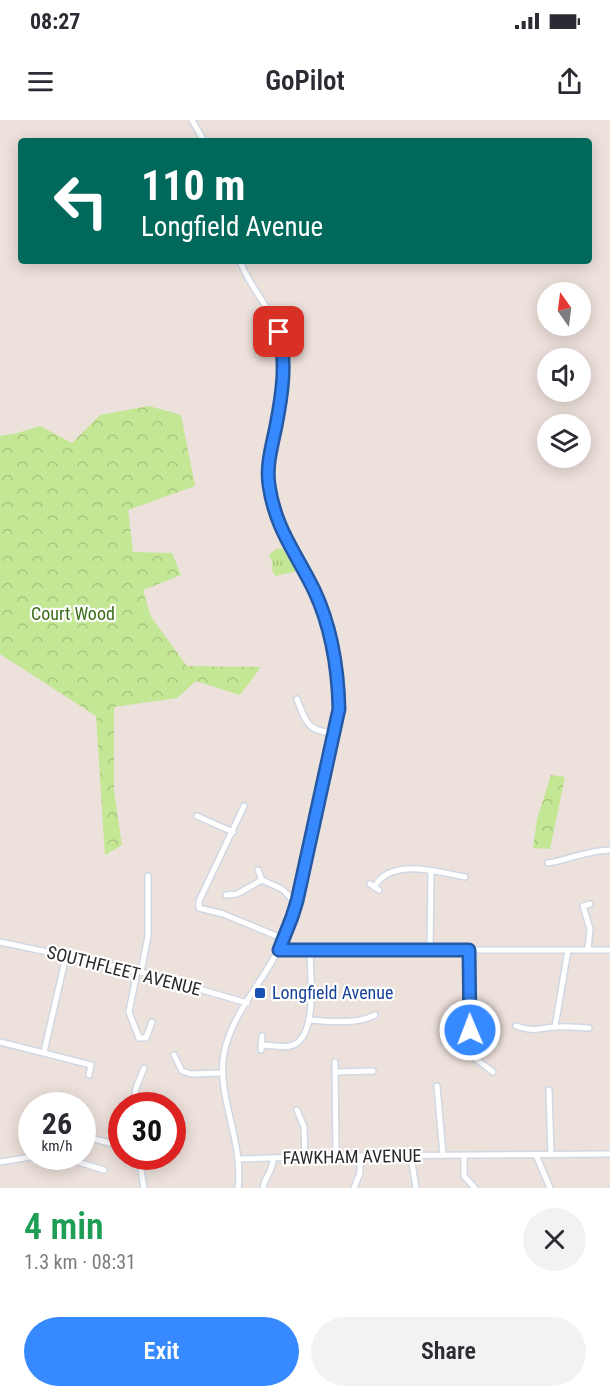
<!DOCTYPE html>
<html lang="en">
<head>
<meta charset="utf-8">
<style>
	body { margin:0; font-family:"Roboto Condensed",sans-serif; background:#f2f2f3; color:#2b2b33; height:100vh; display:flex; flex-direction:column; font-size:22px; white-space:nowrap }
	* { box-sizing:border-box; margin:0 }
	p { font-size:20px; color:#7c7c81 }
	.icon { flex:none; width:33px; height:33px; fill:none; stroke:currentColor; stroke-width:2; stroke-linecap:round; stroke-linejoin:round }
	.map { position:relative; height:1068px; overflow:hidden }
	.side { display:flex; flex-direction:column; background:#fff; flex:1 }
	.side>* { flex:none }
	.guide { position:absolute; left:18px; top:18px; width:574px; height:126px; border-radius:6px; box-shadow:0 3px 15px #0003; background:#00695c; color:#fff; overflow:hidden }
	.needle { width:39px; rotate:346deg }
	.controls { position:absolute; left:537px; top:162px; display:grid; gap:12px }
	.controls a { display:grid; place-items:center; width:54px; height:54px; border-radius:50%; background:#fff; box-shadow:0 3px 15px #0003; font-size:30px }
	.speed { position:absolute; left:18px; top:972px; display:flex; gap:12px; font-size:30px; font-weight:700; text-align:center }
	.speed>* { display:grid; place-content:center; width:78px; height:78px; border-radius:50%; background:#fff; box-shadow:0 3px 15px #0003; line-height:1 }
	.speed small { font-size:15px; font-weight:400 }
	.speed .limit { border:9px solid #d22; background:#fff; color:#111 }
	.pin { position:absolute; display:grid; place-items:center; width:51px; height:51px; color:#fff; margin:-26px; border-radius:12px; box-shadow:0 3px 9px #0006 }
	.me { position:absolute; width:66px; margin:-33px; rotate:359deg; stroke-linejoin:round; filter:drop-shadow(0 0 4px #0008) }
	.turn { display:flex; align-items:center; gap:21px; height:126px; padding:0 24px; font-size:27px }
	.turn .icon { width:78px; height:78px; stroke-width:2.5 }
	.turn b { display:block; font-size:42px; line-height:51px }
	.round { display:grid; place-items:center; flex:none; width:63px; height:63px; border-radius:32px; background:#f2f2f3 }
	.headline { display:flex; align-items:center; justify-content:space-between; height:102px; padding:0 24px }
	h1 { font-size:36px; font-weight:600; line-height:45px; color:#1e9e55 }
	.cta { display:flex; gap:12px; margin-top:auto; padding:12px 24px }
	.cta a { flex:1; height:69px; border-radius:36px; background:#3689ff; color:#fff; font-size:24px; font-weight:600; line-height:69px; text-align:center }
	.cta a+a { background:#f2f2f3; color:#2b2b33 }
	.status { display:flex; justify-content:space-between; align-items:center; height:42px; padding:0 30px; background:#fff; direction:ltr }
	.status svg { height:16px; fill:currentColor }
	header { display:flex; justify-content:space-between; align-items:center; height:78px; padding:0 24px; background:#fff; font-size:27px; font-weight:600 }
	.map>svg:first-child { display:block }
	.grass { fill:url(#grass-tufts) }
	.forest { fill:url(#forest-crowns) }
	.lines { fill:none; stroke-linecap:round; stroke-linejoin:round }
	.minor-casing { stroke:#d0d8e4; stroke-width:8 }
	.minor { stroke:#fff; stroke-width:5 }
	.route-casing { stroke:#2359a6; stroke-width:15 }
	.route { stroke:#3689ff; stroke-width:10 }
	.transit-dot { fill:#1a4fb4; stroke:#fff; stroke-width:2 }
	.labels { text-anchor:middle; stroke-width:4.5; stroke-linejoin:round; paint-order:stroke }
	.park-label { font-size:18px; fill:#3b6c16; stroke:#fff }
	.street-label { font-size:18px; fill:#2a2a2a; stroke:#fff }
	.transit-label { font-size:18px; fill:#164399; stroke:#fff; text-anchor:start }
</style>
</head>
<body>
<div class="status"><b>08:27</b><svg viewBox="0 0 49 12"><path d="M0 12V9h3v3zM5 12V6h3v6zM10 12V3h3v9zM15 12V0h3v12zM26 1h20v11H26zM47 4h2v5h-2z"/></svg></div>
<header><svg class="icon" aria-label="menu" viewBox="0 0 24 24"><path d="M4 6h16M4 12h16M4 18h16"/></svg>GoPilot<svg class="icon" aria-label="share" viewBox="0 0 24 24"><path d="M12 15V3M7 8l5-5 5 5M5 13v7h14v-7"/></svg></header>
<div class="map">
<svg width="610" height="1068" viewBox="0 0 610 1068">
	<defs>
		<pattern id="grass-tufts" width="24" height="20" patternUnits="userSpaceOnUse" patternTransform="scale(1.5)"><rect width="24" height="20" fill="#c3e794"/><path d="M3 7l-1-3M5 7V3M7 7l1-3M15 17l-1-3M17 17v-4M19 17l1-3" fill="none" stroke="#a8c680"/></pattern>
		<pattern id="forest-crowns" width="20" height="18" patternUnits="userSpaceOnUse" patternTransform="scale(1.5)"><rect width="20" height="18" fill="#c3e794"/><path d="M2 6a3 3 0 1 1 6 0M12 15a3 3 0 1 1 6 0" fill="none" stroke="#a8c680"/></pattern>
	</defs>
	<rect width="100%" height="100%" fill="#ede1db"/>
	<polygon class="grass" points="282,428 297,451 275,456 271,448 273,443 269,435 276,429"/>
	<g class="forest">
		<polygon points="149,286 181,295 195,366 128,390 133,432 172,433 181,455 143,470 151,497 187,546 261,547 240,575 196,561 177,578 114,587 114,672 122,725 105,735 96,596 0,534 0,316 14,314 40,306 72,323 100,295"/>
		<polygon points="551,655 565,657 550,729 533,728 537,699"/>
	</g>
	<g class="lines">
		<g class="minor-casing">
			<g id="minor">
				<polyline points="192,0 204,21"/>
				<path d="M297 579C306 603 308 612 335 613"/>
				<polyline points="244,686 199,781 199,788 223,794 284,819"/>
				<polyline points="197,696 233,712"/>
				<path d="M548 743C569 740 588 730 610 730"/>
				<polyline points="258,750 262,760 282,769 291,778 297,781"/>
				<polyline points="370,764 379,770"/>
				<path d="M374 767C392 737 438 752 465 757"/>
				<polyline points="226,775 237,774 262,760"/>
				<polyline points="0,822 141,852 247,883"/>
				<polyline points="278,830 610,830"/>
				<polyline points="430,830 431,751"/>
				<polyline points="469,830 471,929 476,939 493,952"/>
				<polyline points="588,830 590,809 583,786 590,784"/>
				<polyline points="137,852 129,892 139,918 146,918 152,902"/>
				<polyline points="141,852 148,816 148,756"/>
				<path d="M309 900C330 901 356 905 375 895"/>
				<path d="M516 906C537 913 540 907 559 907 569 906 579 908 589 908"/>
				<polyline points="555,907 568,830"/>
				<polyline points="0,922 91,945 89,955"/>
				<path d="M261 925C270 925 281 928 290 926 319 920 310 853 310 831"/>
				<polyline points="261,930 262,916"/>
				<polyline points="44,932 66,836"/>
				<polyline points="174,935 182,951 191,954 222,953"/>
				<polyline points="335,942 336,1036"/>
				<polyline points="336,952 373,951"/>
				<polyline points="437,966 443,1035"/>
				<polyline points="549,970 551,1035"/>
				<polyline points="133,986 136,968 144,948"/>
				<polyline points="297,990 304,1007 305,1037"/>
				<polyline points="26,1001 32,1001"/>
				<polyline points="82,1016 122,1026"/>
				<polyline points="536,1035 550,1068"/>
				<polyline points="76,1036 78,1042 104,1050"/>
				<polyline points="134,1036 140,1044 144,1068"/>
				<polyline points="464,1036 464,1056 475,1068"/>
				<polyline points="411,1037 416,1068"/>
				<polyline points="240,1039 336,1036 610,1034"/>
				<polyline points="0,1042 37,1036"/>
				<path d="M238 1068C244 1021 216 976 224 933 233 889 269 856 285 816 299 782 306 745 314 710 323 670 332 630 339 589 338 547 332 508 314 470 306 453 295 439 287 422 279 406 274 388 270 370 265 347 272 325 276 303 281 279 285 255 283 231 280 196 251 172 240 141"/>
				<path d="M263 1068C265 1055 273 1053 273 1038"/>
				<polyline points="354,1068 360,1053 360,1037"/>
			</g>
		</g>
		<use href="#minor" class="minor"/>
	</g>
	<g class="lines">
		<g class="route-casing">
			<path id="route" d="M279 212C287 243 282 275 276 306 272 326 266 345 269 365 275 408 296 433 314 470 332 508 338 547 339 589L297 781 292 797 279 830H469L470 910"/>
		</g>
		<use href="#route" class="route"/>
	</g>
	<rect class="transit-dot" x="254" y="867" width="12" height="12" rx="3"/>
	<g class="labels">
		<g class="park-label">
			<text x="73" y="500">Court Wood</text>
		</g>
		<g class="street-label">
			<text transform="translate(124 851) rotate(14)" y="6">SOUTHFLEET AVENUE</text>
			<text transform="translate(352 1037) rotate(-1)" y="6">FAWKHAM AVENUE</text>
		</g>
		<g class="transit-label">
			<text x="272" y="879">Longfield Avenue</text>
		</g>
	</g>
</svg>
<div class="controls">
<a><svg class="needle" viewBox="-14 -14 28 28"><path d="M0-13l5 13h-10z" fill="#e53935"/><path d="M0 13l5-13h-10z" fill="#7c7c81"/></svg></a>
<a><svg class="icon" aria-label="sound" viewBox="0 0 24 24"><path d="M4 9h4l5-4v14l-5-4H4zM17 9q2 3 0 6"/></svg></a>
<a><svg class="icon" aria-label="layers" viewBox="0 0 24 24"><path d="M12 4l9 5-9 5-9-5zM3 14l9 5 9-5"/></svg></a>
</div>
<div class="speed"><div>26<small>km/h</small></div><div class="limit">30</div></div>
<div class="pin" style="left:279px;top:212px;background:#d93025"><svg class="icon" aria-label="arrive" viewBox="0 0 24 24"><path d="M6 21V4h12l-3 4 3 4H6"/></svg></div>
<svg class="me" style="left:470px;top:910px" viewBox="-20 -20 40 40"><circle r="17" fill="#3689ff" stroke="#fff" stroke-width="3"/><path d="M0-11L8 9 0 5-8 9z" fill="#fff"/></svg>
<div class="guide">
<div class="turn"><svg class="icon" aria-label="left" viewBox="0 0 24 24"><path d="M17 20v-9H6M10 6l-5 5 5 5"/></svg><div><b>110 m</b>Longfield Avenue</div></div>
</div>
</div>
<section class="side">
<div class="headline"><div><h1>4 min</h1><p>1.3 km · 08:31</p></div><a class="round"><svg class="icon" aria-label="close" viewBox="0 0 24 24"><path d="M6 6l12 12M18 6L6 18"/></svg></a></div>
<div class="cta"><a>Exit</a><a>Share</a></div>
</section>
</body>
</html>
